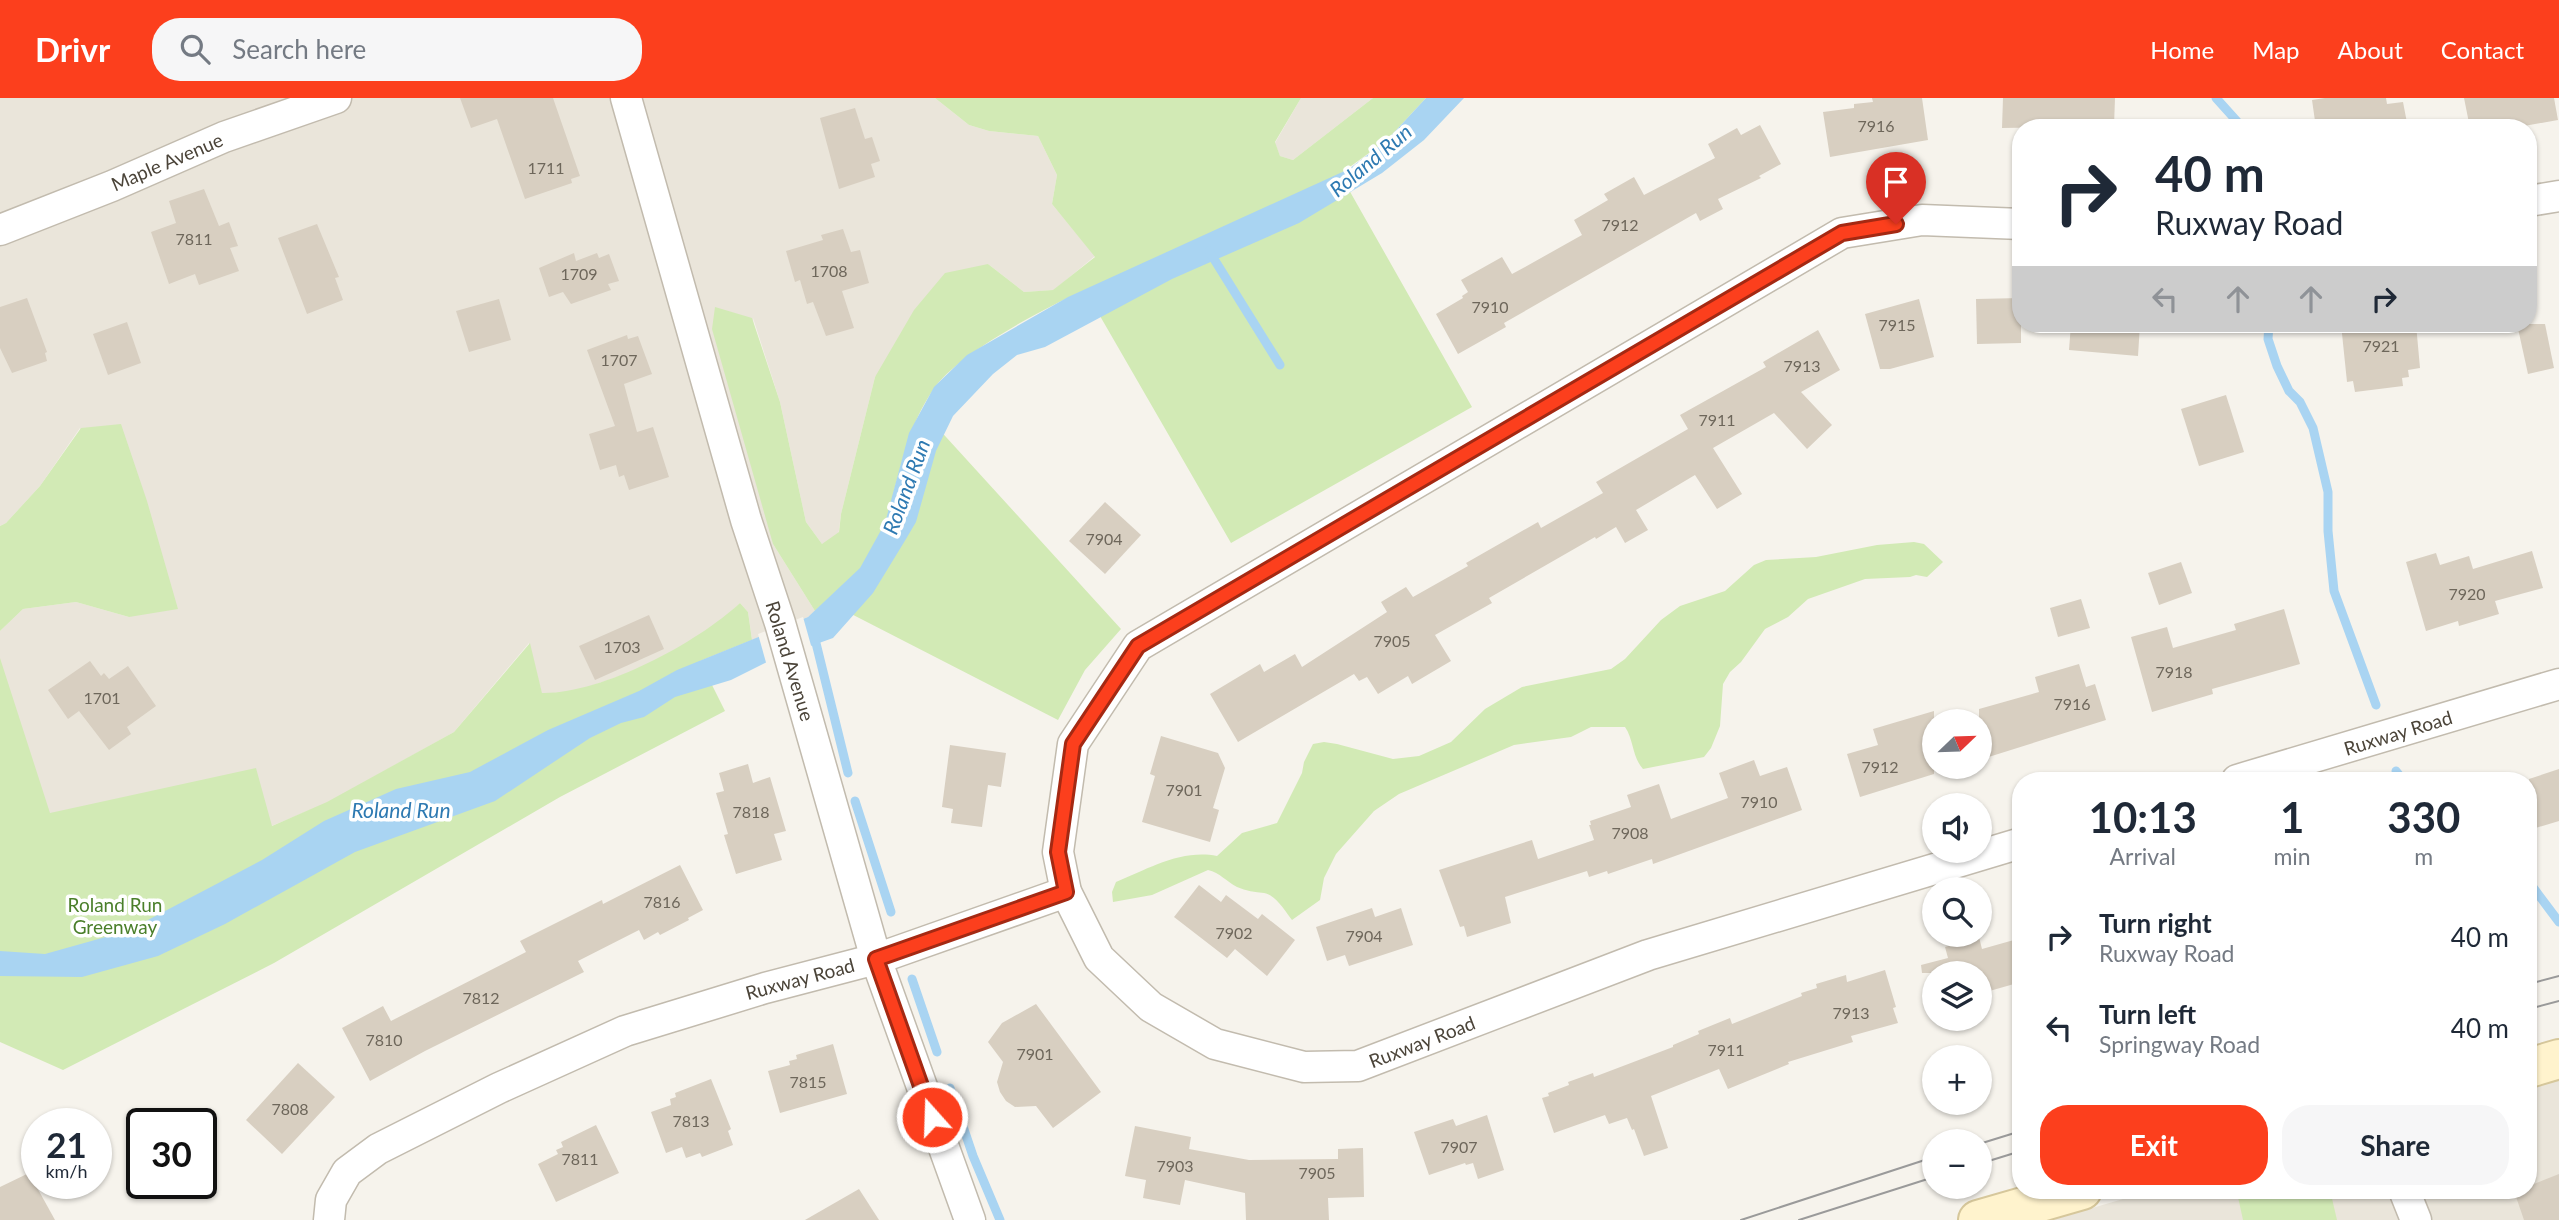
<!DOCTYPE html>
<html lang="en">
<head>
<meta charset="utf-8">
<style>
	body { margin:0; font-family:Lato,sans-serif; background:#f6f6f7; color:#1f2937; height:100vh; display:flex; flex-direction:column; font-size:26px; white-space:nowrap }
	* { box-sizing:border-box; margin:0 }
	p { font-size:23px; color:#747a83 }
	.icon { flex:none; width:38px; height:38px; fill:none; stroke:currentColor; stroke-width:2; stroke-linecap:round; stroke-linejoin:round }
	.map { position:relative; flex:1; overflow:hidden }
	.drawer { position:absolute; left:2012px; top:674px; width:525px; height:427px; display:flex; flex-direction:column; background:#fff; border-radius:28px; box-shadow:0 2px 5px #0004 }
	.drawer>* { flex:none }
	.top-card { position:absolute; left:2012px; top:21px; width:525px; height:214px; border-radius:28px; box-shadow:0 2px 5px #0004; background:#fff; color:#1f2937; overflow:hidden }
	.needle { width:46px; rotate:67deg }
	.buttons { position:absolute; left:1922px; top:611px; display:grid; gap:14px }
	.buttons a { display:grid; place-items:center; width:70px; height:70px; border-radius:50%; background:#fff; box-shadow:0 2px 5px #0004; font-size:35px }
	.speed { position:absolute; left:21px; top:1010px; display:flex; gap:14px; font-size:35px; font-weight:700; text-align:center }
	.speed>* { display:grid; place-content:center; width:91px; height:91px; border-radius:50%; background:#fff; box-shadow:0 2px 5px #0004; line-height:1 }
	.speed small { font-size:18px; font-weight:400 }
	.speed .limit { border:4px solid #111; border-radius:10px; background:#fff; color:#111 }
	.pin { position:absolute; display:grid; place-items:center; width:60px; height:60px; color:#fff; margin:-72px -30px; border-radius:50% 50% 50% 0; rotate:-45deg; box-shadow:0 0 7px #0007 }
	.pin .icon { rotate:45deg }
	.me { position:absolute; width:77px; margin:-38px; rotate:340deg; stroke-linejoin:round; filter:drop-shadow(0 0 5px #0008) }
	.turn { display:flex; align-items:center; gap:24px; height:147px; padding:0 28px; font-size:32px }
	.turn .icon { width:91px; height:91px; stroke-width:2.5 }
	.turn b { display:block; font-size:49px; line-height:60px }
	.lanes { display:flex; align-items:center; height:66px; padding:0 28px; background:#0003; justify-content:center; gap:35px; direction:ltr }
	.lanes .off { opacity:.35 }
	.eta { display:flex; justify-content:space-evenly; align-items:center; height:119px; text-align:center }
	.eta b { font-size:42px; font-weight:700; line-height:49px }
	.button { display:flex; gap:14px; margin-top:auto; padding:14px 28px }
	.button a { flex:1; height:80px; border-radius:28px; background:#fc3f1d; color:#fff; font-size:28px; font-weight:700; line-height:80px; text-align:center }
	.button a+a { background:#f6f6f7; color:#1f2937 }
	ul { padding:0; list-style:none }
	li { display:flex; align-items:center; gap:21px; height:91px; padding:0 28px }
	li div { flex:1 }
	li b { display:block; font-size:26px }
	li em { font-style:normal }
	header { display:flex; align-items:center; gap:42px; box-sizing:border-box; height:98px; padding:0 35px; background:#fc3f1d; color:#fff }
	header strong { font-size:33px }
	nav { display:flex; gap:38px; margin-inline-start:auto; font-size:24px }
	.search { width:490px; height:63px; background:#f6f6f7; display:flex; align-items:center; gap:18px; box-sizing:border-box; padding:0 24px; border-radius:28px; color:#747a83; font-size:26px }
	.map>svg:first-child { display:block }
	.residential { fill:#eae5da }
	.green { fill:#d2eab5 }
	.water { fill:#a9d4f2 }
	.pier { fill:#f6f3ec }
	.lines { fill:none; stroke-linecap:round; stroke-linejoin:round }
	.stream { stroke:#a9d4f2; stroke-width:9 }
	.building { fill:#d8cfc1 }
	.street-casing { stroke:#c2bbae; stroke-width:33 }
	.secondary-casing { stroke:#d6c79b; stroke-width:42 }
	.street { stroke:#fff; stroke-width:30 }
	.secondary { stroke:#fff3cd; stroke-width:38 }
	.tram { stroke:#9a9a9a; stroke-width:2 }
	.route-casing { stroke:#a42913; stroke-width:18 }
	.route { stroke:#fc3f1d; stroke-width:12 }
	.labels { text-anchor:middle; stroke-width:7; stroke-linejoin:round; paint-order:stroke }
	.number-label { font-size:16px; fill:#6e675b }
	.street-label { font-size:19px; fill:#4b4439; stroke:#fff }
	.park-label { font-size:19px; fill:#4a7f2a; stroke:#fff }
	.water-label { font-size:21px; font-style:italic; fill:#2e7ab2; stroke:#fff }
</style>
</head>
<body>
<header>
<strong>Drivr</strong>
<div class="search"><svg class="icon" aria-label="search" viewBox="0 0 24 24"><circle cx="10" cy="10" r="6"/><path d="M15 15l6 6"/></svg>Search here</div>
<nav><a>Home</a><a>Map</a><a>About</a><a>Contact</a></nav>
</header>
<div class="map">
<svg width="2559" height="1122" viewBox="0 0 2559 1122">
	<rect width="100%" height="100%" fill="#f6f3ec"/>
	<g class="residential">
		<polygon points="0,0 935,0 969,27 989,33 1038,38 1057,77 1052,106 1095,158 1054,192 1024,194 988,166 875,279 841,416 835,464 806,424 780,304 753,220 773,446 815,513 808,519 752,542 748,514 740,505 720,524 655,566 576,593 542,596 529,545 454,634 327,705 233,744 139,770 0,705 0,533 23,511 76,504 129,519 80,330 40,388 6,425 0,428"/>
		<polygon points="1301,0 1373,0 1293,62 1280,58 1275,45"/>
		<polygon points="2559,974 2559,1122 2051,1122 2154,1092 2529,1092 2529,983"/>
	</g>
	<g class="green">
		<path d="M935 0H1301L1275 44 1280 58 1293 62 1373 0H1426L1387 42 1340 76 1472 309 1231 445 1085 192C1046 209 955 257 933 292 911 324 903 359 893 397L936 328 1121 531 1085 572 1058 622 826 503 815 513 773 446 712 231 715 209 752 220 780 304 806 424 822 446 839 434 841 416 875 279 914 212 945 175 988 166 1024 194 1053 192 1095 159 1052 106 1057 77 1038 38 989 33 969 27Z"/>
		<polygon points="121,326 147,403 178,511 129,519 76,504 23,511 0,533 0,428 6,425 40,388 81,330"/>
		<path d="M1914 444 1924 446 1943 464 1927 479 1916 477 1910 479 1865 481 1808 501 1788 519 1765 531 1741 564 1730 574 1723 586 1720 628 1711 650 1704 659 1643 671C1632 659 1634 642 1625 629H1591L1571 639 1514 647 1399 696 1374 713 1336 756 1324 780 1320 802 1292 822C1285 813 1276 797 1264 795 1255 794 1246 793 1237 789 1226 783 1220 775 1208 772L1152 797 1113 804 1112 794 1116 784C1148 771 1181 751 1217 758L1242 735 1277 725 1302 675 1304 664 1313 646 1324 644 1337 646 1393 661 1419 658 1451 644 1485 611 1522 589 1611 571 1625 561 1661 522 1680 508 1725 493 1754 467 1766 462 1816 459 1877 447Z"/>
		<path d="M740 505 748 514 752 542 700 563 725 613 560 699 274 865 63 972 0 944V560L50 715 256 670 272 728 327 704 454 634 530 545 542 595C602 596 697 545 740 505Z"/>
		<polygon points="2267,1092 2330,1092 2337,1122 2243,1122 2238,1099"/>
	</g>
	<polygon class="water" points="1426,0 1464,0 1424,42 1382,75 1299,125 1172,181 1045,249 1017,257 993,276 953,318 936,353 916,424 906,441 873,495 833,540 769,563 731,582 675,599 644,619 621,625 590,640 495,703 355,754 225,826 158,858 82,879 0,878 0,853 45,856 127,833 262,762 324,723 396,691 470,674 548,632 639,593 677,572 808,519 860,470 885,425 909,335 934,289 967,257 1068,199 1349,71 1387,42"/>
	<polygon class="pier" points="803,519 812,551 767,568 758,536"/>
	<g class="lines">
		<g class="stream">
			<polyline points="2216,0 2243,30"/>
			<polyline points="1209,153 1280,267"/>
			<polyline points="2269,226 2268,241 2277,268 2289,293 2300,304 2313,330 2328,394 2328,433 2334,493 2376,607"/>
			<polyline points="814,537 848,675"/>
			<polyline points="2396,673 2403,682"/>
			<polyline points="855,703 891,814"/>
			<polyline points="2529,784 2559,824"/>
			<polyline points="912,881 937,954"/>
			<polyline points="950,990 973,1058 1000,1122"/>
		</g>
	</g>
	<g class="building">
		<polygon points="460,0 553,0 580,78 571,81 572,85 525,101 497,21 471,30"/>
		<polygon points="1872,0 1922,0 1928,42 1830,59 1823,14 1854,10 1854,6 1873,4"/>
		<polygon points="2003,0 2115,0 2114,28 2002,30"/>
		<polygon points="2325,0 2386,0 2387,6 2403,4 2408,30 2316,30 2312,2"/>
		<polygon points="2464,0 2554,0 2558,22 2513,30 2470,30"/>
		<polygon points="855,10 865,41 872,39 880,63 871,66 875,79 839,91 820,20"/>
		<polygon points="1760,27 1781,66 1759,78 1761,80 1718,101 1723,111 1700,123 1696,115 1504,225 1506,229 1458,256 1436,216 1463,200 1462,198 1468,194 1461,182 1502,159 1512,176 1525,169 1582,137 1574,122 1608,102 1604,96 1634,79 1644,97 1715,60 1708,46 1737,30 1741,37"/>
		<polygon points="204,91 219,128 229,124 238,148 230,150 239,173 199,187 195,176 169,186 151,134 176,125 169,103"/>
		<polygon points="317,126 339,179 335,180 343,202 307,216 278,140"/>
		<polygon points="843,131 851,154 860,152 869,185 842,193 854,230 826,238 813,204 807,206 800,182 795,184 786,153 823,142 821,137"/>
		<polygon points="574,155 576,163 597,155 599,160 609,156 619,183 608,186 611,192 571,206 563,194 549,199 539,170"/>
		<polygon points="27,200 47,254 45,255 47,263 12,275 0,250 0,209"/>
		<polygon points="2021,200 2021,245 1977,246 1976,201"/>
		<polygon points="499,201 511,242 469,254 456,213"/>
		<polygon points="1919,201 1934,259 1890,271 1880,271 1865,216"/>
		<polygon points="127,224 141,265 108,277 93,236"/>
		<polygon points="2071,226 2140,226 2138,258 2069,252"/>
		<polygon points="2341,226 2416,226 2420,270 2408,272 2409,279 2402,280 2403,288 2355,294 2353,283 2347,284"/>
		<polygon points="2517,226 2545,226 2554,270 2528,276"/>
		<polygon points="1818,232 1840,272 1801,294 1832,327 1807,351 1774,315 1713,350 1742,396 1717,411 1695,377 1636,412 1648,432 1625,445 1616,429 1596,441 1595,439 1489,500 1492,505 1435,537 1451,563 1412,586 1408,578 1378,596 1367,579 1359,583 1354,576 1238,644 1210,596 1260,566 1264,574 1295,556 1302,569 1387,514 1381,504 1406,489 1413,499 1468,468 1466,465 1538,424 1541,430 1603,395 1596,384 1688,331 1680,317 1766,269 1763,264"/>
		<polygon points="627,237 628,241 638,238 652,276 624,286 637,334 653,329 669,379 629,392 624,377 619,379 616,367 600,372 589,336 615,328 587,252"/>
		<polygon points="2226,297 2244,354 2199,368 2181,311"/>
		<polygon points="1105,404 1141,437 1105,476 1069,443"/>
		<polygon points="2532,453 2543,490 2495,503 2499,516 2459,528 2458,523 2426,533 2406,464 2436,455 2440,467 2469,458 2473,471"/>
		<polygon points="2181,464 2192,495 2159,507 2148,475"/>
		<polygon points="2081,501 2090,530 2058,539 2050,510"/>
		<polygon points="2284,511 2300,566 2212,591 2213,596 2152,614 2131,539 2167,529 2173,550 2236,532 2234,526"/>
		<polygon points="649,517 664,551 595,582 579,548"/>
		<polygon points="90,563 101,578 104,575 109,581 128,568 156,608 127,629 131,636 109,652 79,613 68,621 48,592"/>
		<polygon points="2079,566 2086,589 2095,586 2106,622 1979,662 1979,611 2039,594 2035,579"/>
		<polygon points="1934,613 1934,676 1860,699 1847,656 1878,647 1873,631"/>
		<polygon points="1161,638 1218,655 1225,670 1213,710 1219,712 1210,744 1142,724 1155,678 1150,676"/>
		<polygon points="950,647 1006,655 1001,689 988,687 982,729 951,725 953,711 942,709"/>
		<polygon points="1754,662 1760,678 1787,669 1802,712 1653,766 1652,761 1608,776 1607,773 1589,779 1587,773 1505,799 1511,825 1467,839 1464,828 1460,829 1439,772 1532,742 1538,761 1594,742 1589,727 1591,727 1590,723 1631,709 1627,697 1659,686 1671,721 1728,700 1719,675"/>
		<polygon points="748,666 753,685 770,679 786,733 774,736 782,762 736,776 724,737 728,736 716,695 724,693 719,675"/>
		<polygon points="2559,671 2559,723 2529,732 2529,681"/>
		<polygon points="680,767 703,812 688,820 689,822 660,837 658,834 644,842 639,832 578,863 584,874 425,953 370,983 342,930 383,908 391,923 526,854 520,843 602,802 603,806"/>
		<polygon points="1199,787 1221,804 1226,797 1258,821 1262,816 1295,842 1267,878 1235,851 1227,860 1174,819"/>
		<polygon points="1372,810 1375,819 1401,810 1413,847 1349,868 1345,857 1327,863 1316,829"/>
		<polygon points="1979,839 1982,851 2021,840 2021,884 1979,896 1979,875 1922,875 1921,867 1948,860 1945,849"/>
		<polygon points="1885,872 1896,909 1893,910 1898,925 1851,938 1853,944 1788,964 1789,966 1728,991 1719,971 1651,998 1668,1050 1644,1058 1634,1031 1632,1032 1627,1020 1609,1026 1605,1017 1554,1035 1542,1000 1549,998 1548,995 1569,987 1568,984 1593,975 1594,979 1673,949 1673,947 1699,936 1698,933 1730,920 1732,926 1802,898 1801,895 1817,890 1816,886 1846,877 1847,884"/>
		<polygon points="1036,906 1101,994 1053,1030 1036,1008 1015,1009 1006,1003 1000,994 997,984 1003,964 988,944 1002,925"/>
		<polygon points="833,946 847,996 780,1015 768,973 790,967 789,963 797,961 796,957"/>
		<polygon points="298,965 335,999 282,1056 246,1022"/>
		<polygon points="711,981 731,1031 728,1033 733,1047 702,1059 700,1055 686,1060 682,1049 666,1055 651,1014 671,1007 670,1001 676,999 675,995"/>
		<polygon points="1487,1017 1504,1072 1478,1081 1473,1065 1466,1067 1465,1065 1429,1077 1414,1034 1453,1021 1456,1028"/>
		<polygon points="596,1027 619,1075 556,1104 538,1066 558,1056 556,1052 563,1049 561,1044"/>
		<polygon points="1135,1028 1191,1039 1189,1051 1249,1062 1338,1061 1338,1051 1363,1050 1364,1099 1328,1100 1329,1122 1246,1122 1245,1095 1185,1082 1180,1107 1143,1100 1146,1082 1125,1078"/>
		<polygon points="29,1075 55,1122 0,1122 0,1089"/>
		<polygon points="2559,1076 2559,1122 2524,1122 2514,1093 2529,1092 2529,1088"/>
		<polygon points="859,1091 879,1122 805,1122"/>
	</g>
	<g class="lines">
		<g class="street-casing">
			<g id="street">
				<polyline points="626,0 746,422 780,525 876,861 970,1122"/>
				<polyline points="2529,103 2559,98"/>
				<polyline points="2021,126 1922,122 1842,135 1138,548 1073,646 1058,754 1066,794 1099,860 1151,909 1215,946 1304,969 1358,968 1648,857 2021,745"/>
				<polyline points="0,132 112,88 224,39 336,0"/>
				<polyline points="2237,682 2559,586"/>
				<polyline points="2404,1092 2416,1122"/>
				<polyline points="329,1122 331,1102 347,1074 378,1051 499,990 625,933 765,890 876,861 1066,794"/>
			</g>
		</g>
		<g class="secondary-casing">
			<g id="secondary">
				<polyline points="2529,970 2559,961"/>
				<polyline points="1978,1122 2082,1092"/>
			</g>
		</g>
		<use href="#street" class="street"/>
		<use href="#secondary" class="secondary"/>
		<g class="tram">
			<polyline points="2529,886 2559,878"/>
			<polyline points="2529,911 2559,903"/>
			<polyline points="1979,1046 2021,1033"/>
			<polyline points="1979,1066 2021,1053"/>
			<polyline points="1741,1122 1934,1059"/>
			<polyline points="1799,1122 1934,1079"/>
		</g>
	</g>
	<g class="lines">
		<g class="route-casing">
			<polyline id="route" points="932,1019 876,861 1066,794 1058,754 1073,646 1138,548 1842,135 1896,126"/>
		</g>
		<use href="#route" class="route"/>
	</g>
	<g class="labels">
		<g class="number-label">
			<text x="1876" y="34">7916</text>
			<text x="546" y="76">1711</text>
			<text x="1620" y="133">7912</text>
			<text x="194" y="147">7811</text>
			<text x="829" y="179">1708</text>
			<text x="579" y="182">1709</text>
			<text x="1490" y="215">7910</text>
			<text x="1897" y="233">7915</text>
			<text x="2381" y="254">7921</text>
			<text x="619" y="268">1707</text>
			<text x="1802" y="274">7913</text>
			<text x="1717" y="328">7911</text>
			<text x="1104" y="447">7904</text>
			<text x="2467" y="502">7920</text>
			<text x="1392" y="549">7905</text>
			<text x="622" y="555">1703</text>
			<text x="2174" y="580">7918</text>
			<text x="102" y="606">1701</text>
			<text x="2072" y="612">7916</text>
			<text x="1880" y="675">7912</text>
			<text x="1184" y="698">7901</text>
			<text x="1759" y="710">7910</text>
			<text x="751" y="720">7818</text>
			<text x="1630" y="741">7908</text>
			<text x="662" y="810">7816</text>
			<text x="1234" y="841">7902</text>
			<text x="1364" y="844">7904</text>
			<text x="481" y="906">7812</text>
			<text x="1851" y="921">7913</text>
			<text x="384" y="948">7810</text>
			<text x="1726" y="958">7911</text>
			<text x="1035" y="962">7901</text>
			<text x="808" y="990">7815</text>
			<text x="290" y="1017">7808</text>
			<text x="691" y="1029">7813</text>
			<text x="1459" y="1055">7907</text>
			<text x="580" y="1067">7811</text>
			<text x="1175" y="1074">7903</text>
			<text x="1317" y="1081">7905</text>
		</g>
		<g class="street-label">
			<text transform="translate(167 64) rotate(-23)" y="7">Maple Avenue</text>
			<text transform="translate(790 563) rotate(73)" y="7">Roland Avenue</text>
			<text transform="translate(2398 635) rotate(-17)" y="7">Ruxway Road</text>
			<text transform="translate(800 881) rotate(-15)" y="7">Ruxway Road</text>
			<text transform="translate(1422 944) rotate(-21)" y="7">Ruxway Road</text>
		</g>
		<g class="park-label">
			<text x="115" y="814">Roland Run<tspan x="115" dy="22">Greenway</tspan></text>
		</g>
		<g class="water-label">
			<text transform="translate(1371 63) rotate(-40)" y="7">Roland Run</text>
			<text transform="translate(907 389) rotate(-70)" y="7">Roland Run</text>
			<text x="401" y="720">Roland Run</text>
		</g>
	</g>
</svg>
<div class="buttons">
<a><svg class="needle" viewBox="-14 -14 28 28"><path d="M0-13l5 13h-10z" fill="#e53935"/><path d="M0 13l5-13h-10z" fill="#747a83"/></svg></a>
<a><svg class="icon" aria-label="sound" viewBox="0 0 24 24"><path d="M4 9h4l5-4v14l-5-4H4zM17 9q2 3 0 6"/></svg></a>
<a><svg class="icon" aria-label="search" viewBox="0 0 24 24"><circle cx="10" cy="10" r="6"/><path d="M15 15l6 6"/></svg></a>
<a><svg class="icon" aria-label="layers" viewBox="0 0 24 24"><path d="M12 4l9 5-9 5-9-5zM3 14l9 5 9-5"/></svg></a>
<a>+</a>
<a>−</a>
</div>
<div class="speed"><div>21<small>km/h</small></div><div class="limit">30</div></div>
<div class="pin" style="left:1896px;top:126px;background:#d93025"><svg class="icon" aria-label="arrive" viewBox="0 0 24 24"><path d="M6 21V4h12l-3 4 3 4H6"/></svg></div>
<svg class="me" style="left:932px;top:1019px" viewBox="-20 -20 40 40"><circle r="17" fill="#fc3f1d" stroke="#fff" stroke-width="3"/><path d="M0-11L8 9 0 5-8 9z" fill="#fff"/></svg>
<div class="top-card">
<div class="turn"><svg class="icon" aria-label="right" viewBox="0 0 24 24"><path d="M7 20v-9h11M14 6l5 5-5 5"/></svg><div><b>40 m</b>Ruxway Road</div></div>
<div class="lanes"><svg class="icon off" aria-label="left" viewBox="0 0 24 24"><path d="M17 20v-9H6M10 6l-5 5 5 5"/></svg><svg class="icon off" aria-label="ahead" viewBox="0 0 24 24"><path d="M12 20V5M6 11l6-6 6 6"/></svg><svg class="icon off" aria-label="ahead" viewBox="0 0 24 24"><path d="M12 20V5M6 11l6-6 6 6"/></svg><svg class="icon" aria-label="right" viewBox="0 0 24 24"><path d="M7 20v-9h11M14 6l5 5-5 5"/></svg></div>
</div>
<section class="drawer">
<div class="eta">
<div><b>10:13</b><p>Arrival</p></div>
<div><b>1</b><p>min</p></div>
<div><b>330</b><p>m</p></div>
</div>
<ul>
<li><svg class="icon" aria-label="right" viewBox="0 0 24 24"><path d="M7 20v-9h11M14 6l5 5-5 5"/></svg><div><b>Turn right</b><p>Ruxway Road</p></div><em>40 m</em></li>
<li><svg class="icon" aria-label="left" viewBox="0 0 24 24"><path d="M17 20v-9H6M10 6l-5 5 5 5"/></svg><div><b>Turn left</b><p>Springway Road</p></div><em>40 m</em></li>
</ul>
<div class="button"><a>Exit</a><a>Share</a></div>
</section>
</div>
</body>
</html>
